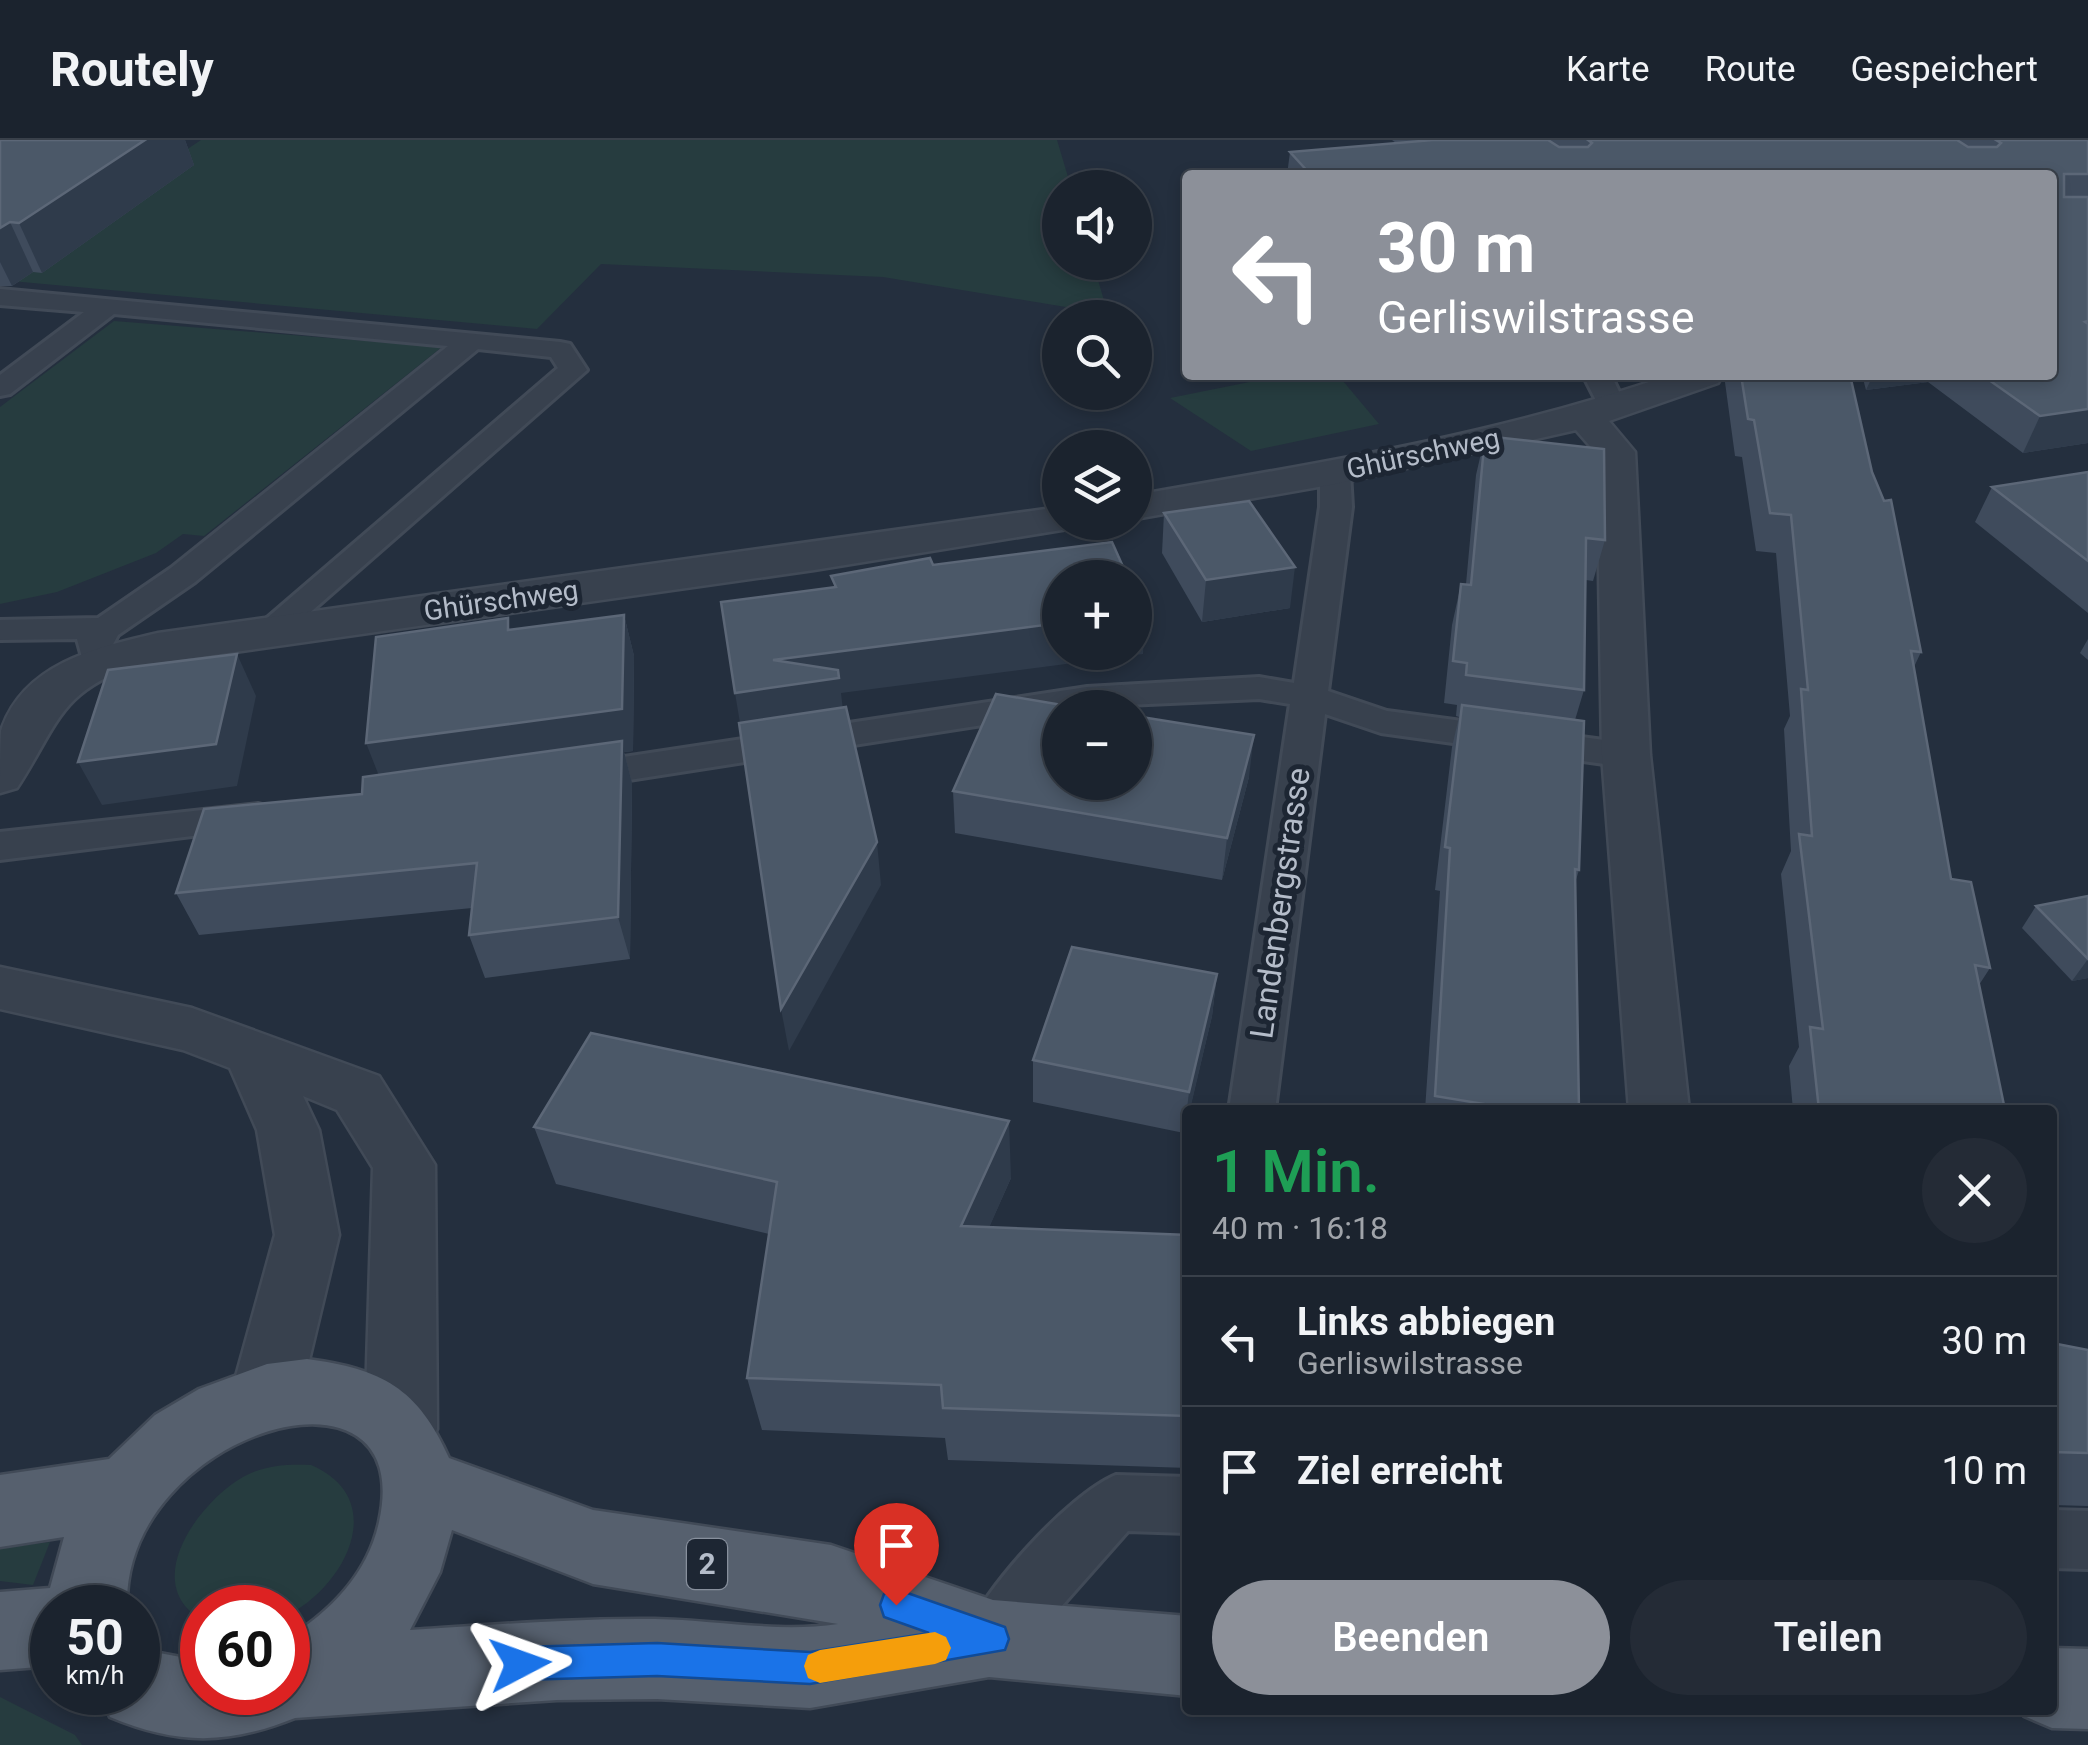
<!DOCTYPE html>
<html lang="de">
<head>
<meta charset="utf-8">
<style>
	body { margin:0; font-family:Roboto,sans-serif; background:#242b36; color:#f1f3f6; height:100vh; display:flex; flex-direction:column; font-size:38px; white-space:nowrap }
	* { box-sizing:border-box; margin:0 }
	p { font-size:32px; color:#a0a4aa }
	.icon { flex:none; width:55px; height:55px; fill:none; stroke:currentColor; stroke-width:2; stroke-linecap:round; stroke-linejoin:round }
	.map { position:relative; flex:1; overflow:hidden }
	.side { position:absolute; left:1182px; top:965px; width:875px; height:610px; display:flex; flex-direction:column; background:#1b232e; border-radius:10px; box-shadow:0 5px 15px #0003,0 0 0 2px #39404a }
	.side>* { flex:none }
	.guide { position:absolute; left:1182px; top:30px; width:875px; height:210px; border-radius:10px; box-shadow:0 5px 15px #0003,0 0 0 2px #39404a; background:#8c9099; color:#fff; overflow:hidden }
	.controls { position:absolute; left:1042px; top:30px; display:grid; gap:20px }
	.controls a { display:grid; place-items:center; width:110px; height:110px; border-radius:50%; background:#1b232e; box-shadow:0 5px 15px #0003,0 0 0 2px #39404a; font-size:50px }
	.speed { position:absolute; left:30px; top:1445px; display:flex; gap:20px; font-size:50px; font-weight:700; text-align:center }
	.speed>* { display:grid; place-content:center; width:130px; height:130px; border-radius:50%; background:#1b232e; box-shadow:0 5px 15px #0003,0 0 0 2px #39404a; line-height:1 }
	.speed small { font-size:25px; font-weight:400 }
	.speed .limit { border:15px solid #d22; background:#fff; color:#111 }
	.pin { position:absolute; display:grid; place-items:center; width:85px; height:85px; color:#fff; margin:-102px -42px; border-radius:50% 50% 50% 0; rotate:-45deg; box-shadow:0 0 10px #0007 }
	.pin .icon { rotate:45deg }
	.me { position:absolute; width:110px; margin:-55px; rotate:86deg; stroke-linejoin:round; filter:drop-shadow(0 0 8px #0008) }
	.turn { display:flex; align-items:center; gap:35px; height:210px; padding:0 30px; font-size:45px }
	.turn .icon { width:130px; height:130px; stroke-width:2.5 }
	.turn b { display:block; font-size:70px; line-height:85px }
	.round { display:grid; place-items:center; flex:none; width:105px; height:105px; border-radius:52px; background:#242b36 }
	.headline { display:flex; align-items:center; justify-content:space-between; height:170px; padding:0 30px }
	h1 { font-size:60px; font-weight:600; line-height:75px; color:#1e9e55 }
	.button { display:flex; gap:20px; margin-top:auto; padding:20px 30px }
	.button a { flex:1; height:115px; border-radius:60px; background:#8c9099; color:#fff; font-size:40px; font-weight:600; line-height:115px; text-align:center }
	.button a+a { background:#242b36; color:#f1f3f6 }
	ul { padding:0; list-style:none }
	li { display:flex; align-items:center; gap:30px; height:130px; padding:0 30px; border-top:2px solid #39404a }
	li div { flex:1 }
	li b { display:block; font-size:38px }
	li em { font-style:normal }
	header { display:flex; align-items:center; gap:60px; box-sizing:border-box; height:140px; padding:0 50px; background:#1b232e; border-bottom:2px solid #39404a }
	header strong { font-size:48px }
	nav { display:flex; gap:55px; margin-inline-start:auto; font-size:35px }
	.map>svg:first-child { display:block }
	.green { fill:#263c3f }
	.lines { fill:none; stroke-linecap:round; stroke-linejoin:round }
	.service-casing { stroke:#414a57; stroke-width:6 }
	.minor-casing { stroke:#414a57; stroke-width:5 }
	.primary-casing { stroke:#414a57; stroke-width:5 }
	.service { fill:#38414e; fill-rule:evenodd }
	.minor { fill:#38414e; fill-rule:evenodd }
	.primary { fill:#56606e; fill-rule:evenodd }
	.wall { fill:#3f4b5c }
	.shaded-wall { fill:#2f3b4b }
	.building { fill:#4b5868; stroke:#5c6777; stroke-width:2.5 }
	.route { fill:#1a73e8; stroke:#114b97; stroke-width:2.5 }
	.slow { fill:#f59e0b }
	.labels { text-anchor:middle; stroke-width:10; stroke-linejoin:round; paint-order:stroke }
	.far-street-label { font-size:28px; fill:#b4bcc9; stroke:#1d2633 }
	.shield { fill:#1d2633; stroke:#878f9c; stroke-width:2.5 }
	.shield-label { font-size:30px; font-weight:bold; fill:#b4bcc9 }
	.street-label { font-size:32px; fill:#b4bcc9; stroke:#1d2633 }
</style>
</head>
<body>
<header>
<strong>Routely</strong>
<nav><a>Karte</a><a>Route</a><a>Gespeichert</a></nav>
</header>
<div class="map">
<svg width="2088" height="1605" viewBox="0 0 2088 1605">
	<rect width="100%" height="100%" fill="#242f3e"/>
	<g class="green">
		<polygon points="201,0 1057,0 1071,47 1060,48 1060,122 1093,123 1108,174 883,137 601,124 537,189 0,140 0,133"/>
		<polygon points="114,181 442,207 204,396 183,394 156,413 57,452 0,464 0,267"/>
		<polygon points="1285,235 1338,235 1379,284 1251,311 1170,258"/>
		<path d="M311 1325C390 1359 346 1445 288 1475V1468H202V1480C139 1443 199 1362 243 1337 265 1325 286 1324 311 1325Z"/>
		<polygon points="50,1402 33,1445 0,1441 0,1408"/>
		<polygon points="0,1557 75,1595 82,1605 0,1605"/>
	</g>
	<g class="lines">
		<g class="service-casing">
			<g id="service">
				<polygon points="0,149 560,202 570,204 587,230 281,498 257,498 252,491 558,228 551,217 478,209 195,442 118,495 106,517 82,517 77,499 0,500 0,480 98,478 171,428 448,206 114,174 10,254 0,256 0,235 84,172 0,165"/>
				<polygon points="1583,235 1611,235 1627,268 1623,274 1603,274"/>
				<polygon points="1335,323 1350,332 1352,367 1328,551 1387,571 1626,603 1639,607 1645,615 1639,623 1626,627 1381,593 1325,574 1275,970 1229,970 1290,564 1259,559 1060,568 1060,573 571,649 558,646 552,637 558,628 571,625 1087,547 1259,537 1294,543 1320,367 1320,332"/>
				<polygon points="258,664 272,668 278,677 272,686 0,720 0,692"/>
				<path d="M1116 1335 1188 1337V1393L1128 1391 1014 1520 993 1529 972 1520 963 1499C982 1451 1068 1355 1116 1335Z"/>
				<polygon points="2052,1370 2088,1371 2088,1429 2052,1428"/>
			</g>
		</g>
		<g class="minor-casing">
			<g id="minor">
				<path d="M1670 235H1723L1718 243 1609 281 1635 312 1650 615 1689 970H1629L1602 615 1597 314 1576 290 1335 344 1135 379V355C1315 324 1497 295 1670 235Z"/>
				<path d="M1060 367V382H1078L1074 388 814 430 136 526C59 550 57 587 17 648L0 653C0 635 0 608 1 591 23 523 98 507 158 493Z"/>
				<polygon points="0,827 192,868 379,936 435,1025 437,1289 426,1313 401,1322 376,1313 365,1289 373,1028 337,970 303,956 319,990 339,1095 300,1258 290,1281 265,1290 240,1281 230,1258 275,1095 257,990 230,928 183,910 0,869"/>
			</g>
		</g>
		<g class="primary-casing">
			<g id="primary">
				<path d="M307 1219C382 1229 418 1248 449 1318L593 1370 831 1405 993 1460 1188 1476V1556L989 1537 810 1568 657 1559 557 1560 295 1578C228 1605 177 1605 110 1577L99 1552H138V1509L202 1521V1552H288V1498C331 1471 368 1433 379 1382 419 1203 121 1293 127 1468H52V1526L0 1530V1452L50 1448 64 1397 0 1407V1335L109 1319 155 1275 199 1249 267 1224ZM452 1390 593 1444 838 1484C778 1493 716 1480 655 1479 573 1478 492 1485 410 1490L440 1432Z"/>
				<polygon points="2052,1508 2088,1509 2088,1589 2052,1588 2024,1576 2021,1570 2052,1570"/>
			</g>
		</g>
		<use href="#service" class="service"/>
		<use href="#minor" class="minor"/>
		<use href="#primary" class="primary"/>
	</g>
	<g class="wall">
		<polygon points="0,0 185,0 194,25 42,133 33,132 12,146 0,146"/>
		<polygon points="1392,0 2088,0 2088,303 2023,313 1928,242 1866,250 1862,235 2052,235 2052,35 1287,35 1290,12 1396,3"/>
		<polygon points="1724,235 1850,235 1872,332 1921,512 1914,527 1951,739 1990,828 1979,845 2005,970 1793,970 1789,926 1799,907 1781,734 1791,711 1784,589 1790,576 1776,413 1756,411 1742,317 1735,316"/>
		<polygon points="1485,296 1605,400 1593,441 1586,440 1584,550 1575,580 1579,730 1575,743 1579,970 1425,970 1440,751 1435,750 1452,607 1459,577 1456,576 1457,565 1444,563 1452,485 1461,444 1466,444 1476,335"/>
		<polygon points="2088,332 2088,473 1975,382 1992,347"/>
		<polygon points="1164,373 1290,468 1202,482 1162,413"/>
		<polygon points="624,475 634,516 633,611 624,612 632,643 630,819 485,838 469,795 472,768 199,795 176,753 362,654 511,490"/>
		<polygon points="2088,499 2088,520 2080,513"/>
		<polygon points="1249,637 1222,740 955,693 953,651"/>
		<polygon points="2088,756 2088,838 2072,841 2022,788 2036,766"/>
		<polygon points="1217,834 1212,876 1184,993 1033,962 1033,920"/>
		<polygon points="534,987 1011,1038 989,1087 1188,1095 1188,1328 948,1320 945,1298 762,1290 747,1238 769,1094 556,1044"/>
		<polygon points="2052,1203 2088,1210 2088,1366 2052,1365"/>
	</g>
	<g class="shaded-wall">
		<polygon points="145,0 185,0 194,25 42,133 19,83"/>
		<polygon points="10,82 33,132 12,146 0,122 0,88"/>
		<polygon points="1873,235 1931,235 1928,242 1866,250"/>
		<polygon points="2088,269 2088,303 2023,313 2040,276"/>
		<polygon points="1295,427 1290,468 1202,482 1206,440"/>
		<polygon points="1145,472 1143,514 841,553 844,579 742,595 735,553 773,520 1060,483 1060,512 1135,512 1135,474"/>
		<polygon points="624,475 634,516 633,611 624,612 632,643 630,819 618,777 383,646 366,603"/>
		<polygon points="237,514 256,556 237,646 102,665 78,622"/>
		<polygon points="1254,595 1249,637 1222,740 1227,698"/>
		<polygon points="877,702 881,745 789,911 781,869"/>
		<polygon points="2088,819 2088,838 2072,841"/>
		<polygon points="1217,834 1212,876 1190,970 1188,970 1188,980 1184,993 1189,952"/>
		<polygon points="1009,981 1011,1038 965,1142 961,1086"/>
	</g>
	<g class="building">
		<polygon points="0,0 145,0 19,83 10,82 0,88"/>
		<polygon points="1433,0 1548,0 1559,7 1588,7 1592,3 1588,0 1957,0 1968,7 1997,7 2001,3 1996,0 2088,0 2088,34 2064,34 2064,57 2088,57 2088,181 2085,182 2088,184 2088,269 2040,276 1982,235 2052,235 2052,35 1311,35 1290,12"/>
		<polygon points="1741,235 1850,235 1872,332 1884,361 1891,360 1921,512 1911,511 1951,739 1971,742 1990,828 1975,825 2005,970 1819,970 1810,887 1823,889 1799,694 1812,696 1801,549 1808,550 1791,375 1770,373 1754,280 1748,279"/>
		<polygon points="1485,296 1604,309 1605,400 1586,398 1584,550 1466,535 1467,523 1453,521 1461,444 1471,445"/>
		<polygon points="2088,332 2088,421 1992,347"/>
		<polygon points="1249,361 1295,427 1206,440 1164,373"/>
		<polygon points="1112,402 1128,438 1060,438 1060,483 773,520 838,530 839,538 735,553 721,462 836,447 831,436 930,418 933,425"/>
		<polygon points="1135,451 1145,472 1135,474"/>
		<polygon points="624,475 622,569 366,603 376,497 508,478 508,490"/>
		<polygon points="237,514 216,604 78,622 108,530"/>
		<polygon points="996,554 1080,568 1060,568 1060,642 1135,642 1135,576 1254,595 1227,698 953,651"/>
		<polygon points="1462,565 1584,581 1579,730 1575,729 1579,970 1520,970 1435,956 1450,708 1445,707"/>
		<polygon points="846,567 877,702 781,869 739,583"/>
		<polygon points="622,601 618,777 469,795 477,723 176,753 204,669 362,654 363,637"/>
		<polygon points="2088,756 2088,819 2036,766"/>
		<polygon points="1072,807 1217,834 1189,952 1033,920"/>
		<polygon points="591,893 1009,981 961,1086 1188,1095 1188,1276 943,1268 941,1245 747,1238 777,1042 534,987"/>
		<polygon points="2052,1203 2088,1210 2088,1313 2052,1312"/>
	</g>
	<polygon class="route" points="896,1449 1005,1487 1009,1499 1005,1510 810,1544 657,1536 520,1540 508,1535 503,1524 508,1512 520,1507 657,1503 810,1512 929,1493 884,1477 880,1465 884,1454"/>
	<polygon class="slow" points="935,1492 946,1497 951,1508 946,1520 935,1524 820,1543 808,1538 804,1526 808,1515 820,1510"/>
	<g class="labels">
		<g class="far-street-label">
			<text transform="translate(1423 313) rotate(-12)" y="10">Ghürschweg</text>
			<text transform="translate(501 460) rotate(-8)" y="10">Ghürschweg</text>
		</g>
		<rect class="shield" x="687" y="1399" width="40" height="50" rx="8"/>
		<g class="shield-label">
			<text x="707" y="1434">2</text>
		</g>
		<g class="street-label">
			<text transform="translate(1280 763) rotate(-82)" y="11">Landenbergstrasse</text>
		</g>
	</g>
</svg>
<div class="controls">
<a><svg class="icon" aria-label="sound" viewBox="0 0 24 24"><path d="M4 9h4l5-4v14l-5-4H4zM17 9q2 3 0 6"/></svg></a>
<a><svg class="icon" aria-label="search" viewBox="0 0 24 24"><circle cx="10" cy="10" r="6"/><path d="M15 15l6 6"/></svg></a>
<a><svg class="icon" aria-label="layers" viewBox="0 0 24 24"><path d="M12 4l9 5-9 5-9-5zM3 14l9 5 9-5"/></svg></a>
<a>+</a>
<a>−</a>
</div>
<div class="speed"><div>50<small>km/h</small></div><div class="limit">60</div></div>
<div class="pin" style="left:896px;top:1465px;background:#d93025"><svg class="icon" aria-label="arrive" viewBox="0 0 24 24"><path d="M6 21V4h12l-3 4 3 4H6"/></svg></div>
<svg class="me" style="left:520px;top:1524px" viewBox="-20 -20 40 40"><path d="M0-17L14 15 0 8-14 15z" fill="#1a73e8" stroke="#fff" stroke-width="4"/></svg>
<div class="guide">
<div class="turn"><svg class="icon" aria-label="left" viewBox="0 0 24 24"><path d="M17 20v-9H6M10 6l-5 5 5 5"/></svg><div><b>30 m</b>Gerliswilstrasse</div></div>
</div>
<section class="side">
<div class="headline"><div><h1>1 Min.</h1><p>40 m · 16:18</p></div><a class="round"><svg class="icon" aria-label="close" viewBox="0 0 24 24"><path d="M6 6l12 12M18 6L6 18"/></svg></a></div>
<ul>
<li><svg class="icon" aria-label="left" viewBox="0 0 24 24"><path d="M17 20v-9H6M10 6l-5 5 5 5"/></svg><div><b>Links abbiegen</b><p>Gerliswilstrasse</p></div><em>30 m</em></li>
<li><svg class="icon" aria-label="arrive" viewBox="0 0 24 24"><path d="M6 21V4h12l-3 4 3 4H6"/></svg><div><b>Ziel erreicht</b></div><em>10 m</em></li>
</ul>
<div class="button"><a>Beenden</a><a>Teilen</a></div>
</section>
</div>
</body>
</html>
